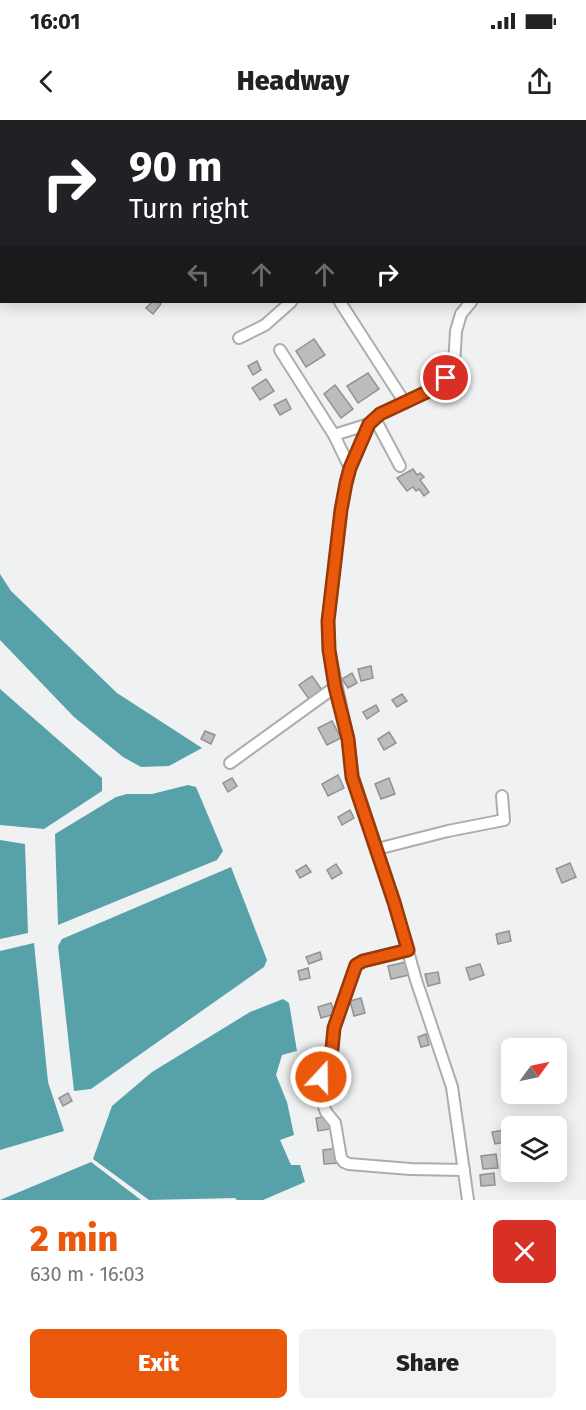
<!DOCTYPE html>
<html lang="en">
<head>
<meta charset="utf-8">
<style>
	body { margin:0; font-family:"Fira Sans",sans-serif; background:#f2f2f2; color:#222; height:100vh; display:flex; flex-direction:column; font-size:22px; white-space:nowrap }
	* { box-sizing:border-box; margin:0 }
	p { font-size:20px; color:#767676 }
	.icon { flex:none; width:33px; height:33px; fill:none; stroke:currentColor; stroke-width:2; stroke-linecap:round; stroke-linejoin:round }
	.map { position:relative; height:1080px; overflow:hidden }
	.sheet { display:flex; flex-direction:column; background:#fff; flex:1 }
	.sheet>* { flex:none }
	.guide { position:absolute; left:0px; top:0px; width:586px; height:183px; box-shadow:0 3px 15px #0003; background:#202124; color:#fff; overflow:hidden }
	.needle { width:39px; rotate:57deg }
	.controls { position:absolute; left:501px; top:918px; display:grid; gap:12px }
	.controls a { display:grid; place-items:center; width:66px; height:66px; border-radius:9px; background:#fff; box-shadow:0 3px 15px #0003; font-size:30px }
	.pin { position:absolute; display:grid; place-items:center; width:51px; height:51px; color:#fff; margin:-26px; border:3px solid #fff; border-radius:50%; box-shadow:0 2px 6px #0007 }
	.me { position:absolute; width:66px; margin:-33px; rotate:21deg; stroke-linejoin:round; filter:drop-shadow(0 0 4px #0008) }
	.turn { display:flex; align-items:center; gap:21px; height:126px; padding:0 30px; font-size:27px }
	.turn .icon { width:78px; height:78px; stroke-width:2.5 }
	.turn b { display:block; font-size:42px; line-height:51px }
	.lanes { display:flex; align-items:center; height:57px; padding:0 30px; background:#0003; justify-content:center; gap:30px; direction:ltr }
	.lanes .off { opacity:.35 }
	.round { display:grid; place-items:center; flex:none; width:63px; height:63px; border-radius:9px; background:#f2f2f2 }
	.summary { display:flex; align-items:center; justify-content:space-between; height:102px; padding:0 30px }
	h1 { font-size:36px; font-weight:800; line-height:45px; color:#ea580c }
	.primary-button { display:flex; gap:12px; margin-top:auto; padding:12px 30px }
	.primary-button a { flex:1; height:69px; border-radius:9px; background:#ea580c; color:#fff; font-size:24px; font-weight:800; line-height:69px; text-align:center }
	.primary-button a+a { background:#f2f2f2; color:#222 }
	.status { display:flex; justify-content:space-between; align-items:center; height:42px; padding:0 30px; background:#fff; direction:ltr }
	.status svg { height:16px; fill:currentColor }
	header { display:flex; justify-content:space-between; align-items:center; height:78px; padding:0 30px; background:#fff; font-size:27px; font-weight:800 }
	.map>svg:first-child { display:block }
	.water { fill:#57a2a8 }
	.building { fill:#bbbcbd; stroke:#929293; stroke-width:1.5 }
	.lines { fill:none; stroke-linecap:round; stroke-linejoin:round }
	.minor-casing { stroke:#adadae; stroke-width:14 }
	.minor { stroke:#fff; stroke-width:10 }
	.route-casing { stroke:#983908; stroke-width:15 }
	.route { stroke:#ea580c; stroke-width:10 }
</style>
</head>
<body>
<div class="status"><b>16:01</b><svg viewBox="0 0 49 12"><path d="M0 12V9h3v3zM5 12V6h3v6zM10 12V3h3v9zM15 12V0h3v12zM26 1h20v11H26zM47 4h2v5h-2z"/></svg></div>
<header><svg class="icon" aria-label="back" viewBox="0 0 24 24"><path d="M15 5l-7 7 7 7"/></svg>Headway<svg class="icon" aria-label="share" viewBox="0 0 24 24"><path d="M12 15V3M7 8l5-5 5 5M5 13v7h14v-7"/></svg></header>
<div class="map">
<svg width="586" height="1080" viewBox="0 0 586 1080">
	<rect width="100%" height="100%" fill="#f0f1f2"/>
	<g class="water">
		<polygon points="0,454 11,471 117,573 202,628 169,646 141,647 123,637 74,597 0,520"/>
		<polygon points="0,569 102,658 102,671 44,709 0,705"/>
		<polygon points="188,665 196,667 223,731 217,740 58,805 55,714 116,677 127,674 152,674"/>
		<polygon points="0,720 25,724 28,813 0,819"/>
		<polygon points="231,747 267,840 264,847 91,969 74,971 58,826 62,819"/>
		<polygon points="34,823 48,962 64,1011 0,1030 0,831"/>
		<polygon points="283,879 289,883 297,931 282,935 276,955 287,982 294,1015 280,1020 291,1045 300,1045 305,1062 263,1080 237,1080 235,1078 149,1080 93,1039 112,986 152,952 250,892"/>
		<polygon points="91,1042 141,1080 0,1080"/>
	</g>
	<g class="building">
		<polygon points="152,182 158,182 161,184 153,194 146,188"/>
		<polygon points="314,219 325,235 306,247 296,231"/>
		<polygon points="257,241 261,250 253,255 248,246"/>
		<polygon points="368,253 379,269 358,283 347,266"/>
		<polygon points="266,259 274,271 260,280 252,268"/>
		<polygon points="335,265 353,289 341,298 324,274"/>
		<polygon points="286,279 291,289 280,295 274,285"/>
		<polygon points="413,349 417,355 420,353 424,357 420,360 429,372 424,376 419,369 416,371 413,367 407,371 397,358"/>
		<polygon points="371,546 373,558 361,561 358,549"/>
		<polygon points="352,553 357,563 348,568 342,559"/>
		<polygon points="312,556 322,570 309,579 299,565"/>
		<polygon points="402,574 407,581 397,587 392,580"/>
		<polygon points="376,585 379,591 367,599 363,592"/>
		<polygon points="332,601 341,618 327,625 318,608"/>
		<polygon points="205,611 215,615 211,624 201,619"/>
		<polygon points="389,612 396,623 384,630 378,619"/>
		<polygon points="338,655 344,668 328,676 322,664"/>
		<polygon points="232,658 237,666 228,672 223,663"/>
		<polygon points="389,658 395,674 381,679 375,664"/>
		<polygon points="350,690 354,698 342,705 338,697"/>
		<polygon points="570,743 576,757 562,763 556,749"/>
		<polygon points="336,744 342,753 332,759 327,750"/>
		<polygon points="306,745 311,752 300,758 296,751"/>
		<polygon points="509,811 511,821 498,824 496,814"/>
		<polygon points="320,832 322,839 309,844 306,837"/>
		<polygon points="406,842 409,855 391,859 388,846"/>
		<polygon points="480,844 484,855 470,860 466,848"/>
		<polygon points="308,848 310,858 300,860 298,851"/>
		<polygon points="438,852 440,863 428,866 425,854"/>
		<polygon points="361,878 365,893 354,896 350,881"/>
		<polygon points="331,883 335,894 321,898 318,887"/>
		<polygon points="426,914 429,925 421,927 418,917"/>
		<polygon points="68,973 72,981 63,986 59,978"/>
		<polygon points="328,996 330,1009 318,1011 316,998"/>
		<polygon points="504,1010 506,1022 495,1024 492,1012"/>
		<polygon points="339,1028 340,1043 324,1044 323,1030"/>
		<polygon points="496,1034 498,1048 483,1049 481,1036"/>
		<polygon points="494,1053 495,1065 481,1066 480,1055"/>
	</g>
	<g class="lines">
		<g class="minor-casing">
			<g id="minor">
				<polyline points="585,157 586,157"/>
				<polyline points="340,182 405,283"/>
				<polyline points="239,218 265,205 291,182"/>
				<polyline points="280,230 334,315 350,348"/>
				<polyline points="375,299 400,346"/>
				<polyline points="334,315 369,304"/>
				<polyline points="230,643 335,567"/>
				<polyline points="377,729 448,711 504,700 502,676"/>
				<polyline points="407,830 363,841 356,845 334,908 332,929 322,949 322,981 326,992 335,1003 341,1038 344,1042 349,1044 410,1049 464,1050"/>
				<polyline points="468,1080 452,967 416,860 394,782 353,657 348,619 329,530 328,501 341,390 346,363 350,348 369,304 380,294 431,270 446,258 454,246 456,211 461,194 471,182"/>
			</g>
		</g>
		<use href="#minor" class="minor"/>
	</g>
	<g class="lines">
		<g class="route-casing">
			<polyline id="route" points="321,957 322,949 332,929 334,908 356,845 363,841 408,830 394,782 352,657 348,619 335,567 329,530 328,501 341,390 346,363 350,348 369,304 380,294 431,270 446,258"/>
		</g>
		<use href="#route" class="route"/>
	</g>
</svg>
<div class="controls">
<a><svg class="needle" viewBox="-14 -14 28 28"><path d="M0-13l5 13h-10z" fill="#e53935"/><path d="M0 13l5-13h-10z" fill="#767676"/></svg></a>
<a><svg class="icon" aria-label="layers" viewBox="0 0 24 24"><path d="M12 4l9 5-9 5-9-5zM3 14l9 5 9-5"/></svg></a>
</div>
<div class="pin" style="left:446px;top:258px;background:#d93025"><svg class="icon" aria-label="arrive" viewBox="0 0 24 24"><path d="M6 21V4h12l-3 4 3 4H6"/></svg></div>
<svg class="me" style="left:321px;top:957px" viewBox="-20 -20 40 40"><circle r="17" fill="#ea580c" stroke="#fff" stroke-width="3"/><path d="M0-11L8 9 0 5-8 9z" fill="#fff"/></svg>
<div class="guide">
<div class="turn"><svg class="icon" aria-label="right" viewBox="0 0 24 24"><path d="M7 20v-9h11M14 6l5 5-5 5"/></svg><div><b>90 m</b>Turn right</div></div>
<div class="lanes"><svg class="icon off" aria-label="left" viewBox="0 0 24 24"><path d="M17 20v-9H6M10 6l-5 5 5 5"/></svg><svg class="icon off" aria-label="ahead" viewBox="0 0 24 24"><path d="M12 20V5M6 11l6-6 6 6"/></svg><svg class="icon off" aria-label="ahead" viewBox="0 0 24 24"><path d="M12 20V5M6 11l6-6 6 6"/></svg><svg class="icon" aria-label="right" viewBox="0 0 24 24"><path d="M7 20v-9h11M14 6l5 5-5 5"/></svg></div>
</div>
</div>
<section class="sheet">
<div class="summary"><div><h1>2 min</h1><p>630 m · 16:03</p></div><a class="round" style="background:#d93025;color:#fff"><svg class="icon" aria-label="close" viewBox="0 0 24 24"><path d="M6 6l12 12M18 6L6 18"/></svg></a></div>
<div class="primary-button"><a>Exit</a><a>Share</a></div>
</section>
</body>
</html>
